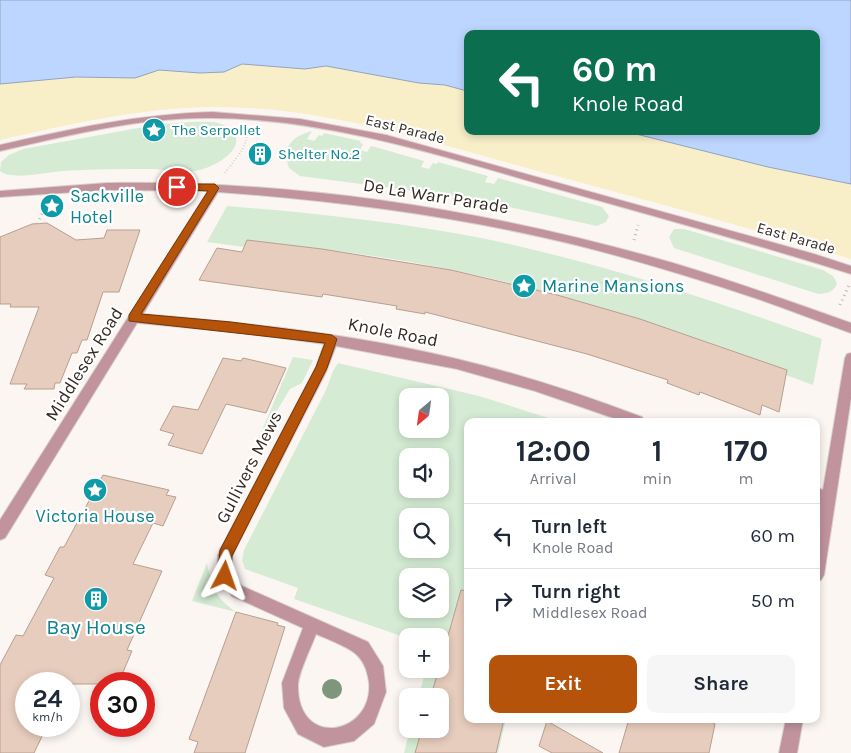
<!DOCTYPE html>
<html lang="en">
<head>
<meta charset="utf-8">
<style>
	body { margin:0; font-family:Karla,sans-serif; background:#f6f6f7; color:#1f2937; height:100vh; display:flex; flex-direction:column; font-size:19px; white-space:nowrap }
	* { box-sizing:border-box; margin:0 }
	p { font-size:16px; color:#747a83 }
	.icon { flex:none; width:28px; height:28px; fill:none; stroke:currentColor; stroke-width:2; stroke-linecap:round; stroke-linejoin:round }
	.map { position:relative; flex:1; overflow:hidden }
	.sheet { position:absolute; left:464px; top:418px; width:356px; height:305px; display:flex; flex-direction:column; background:#fff; border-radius:10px; box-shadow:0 2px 8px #0003 }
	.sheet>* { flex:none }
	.banner { position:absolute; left:464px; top:30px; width:356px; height:105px; border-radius:10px; box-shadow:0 2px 8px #0003; background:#0b6e4f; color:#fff; overflow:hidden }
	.needle { width:32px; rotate:209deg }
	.fabs { position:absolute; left:399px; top:388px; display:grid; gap:10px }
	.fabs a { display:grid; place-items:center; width:50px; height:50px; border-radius:10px; background:#fff; box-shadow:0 2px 8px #0003; font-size:25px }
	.speed { position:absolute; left:15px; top:672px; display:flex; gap:10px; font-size:25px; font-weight:700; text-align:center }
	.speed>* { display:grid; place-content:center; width:65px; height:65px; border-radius:50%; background:#fff; box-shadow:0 2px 8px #0003; line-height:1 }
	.speed small { font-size:12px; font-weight:400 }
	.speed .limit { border:8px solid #d22; background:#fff; color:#111 }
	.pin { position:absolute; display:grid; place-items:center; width:42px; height:42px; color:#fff; margin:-21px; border:2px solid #fff; border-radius:50%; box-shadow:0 1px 5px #0007 }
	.me { position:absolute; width:55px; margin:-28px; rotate:4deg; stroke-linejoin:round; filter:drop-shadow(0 0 4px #0008) }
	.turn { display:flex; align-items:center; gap:18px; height:105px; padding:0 25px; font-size:22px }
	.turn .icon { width:65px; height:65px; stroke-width:2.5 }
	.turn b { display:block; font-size:35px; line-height:42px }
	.eta { display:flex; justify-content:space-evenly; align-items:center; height:85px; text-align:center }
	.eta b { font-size:30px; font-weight:700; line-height:35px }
	.button { display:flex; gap:10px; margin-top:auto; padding:10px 25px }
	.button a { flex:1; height:58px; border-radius:10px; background:#b45309; color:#fff; font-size:20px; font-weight:700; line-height:58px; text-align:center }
	.button a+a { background:#f6f6f7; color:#1f2937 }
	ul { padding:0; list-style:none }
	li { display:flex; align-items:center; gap:15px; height:65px; padding:0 25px; border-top:1px solid #e0e1e3 }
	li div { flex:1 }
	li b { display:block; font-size:19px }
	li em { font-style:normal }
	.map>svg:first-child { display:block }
	.green { fill:#d5ebd4; fill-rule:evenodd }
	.sand { fill:#f8eec8 }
	.water { fill:#bdd6ff; stroke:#94a3be }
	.building { fill:#e7cdbd; stroke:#b79f8f }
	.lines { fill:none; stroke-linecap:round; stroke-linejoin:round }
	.minor-casing { stroke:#d8d1ce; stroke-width:2 }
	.path-far1 { stroke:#bdb6b2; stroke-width:2; stroke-dasharray:0.5 2.5; stroke-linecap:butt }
	.path { stroke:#bdb6b2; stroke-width:3; stroke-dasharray:1 4; stroke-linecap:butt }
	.minor { fill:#c0939d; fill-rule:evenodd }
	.tree { fill:#7d967c }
	.route { fill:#b45309; stroke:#753606 }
	.labels { text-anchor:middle; stroke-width:4.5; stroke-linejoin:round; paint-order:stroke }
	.far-street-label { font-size:15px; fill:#352b25; stroke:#fff }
	.far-culture-label { font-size:15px; fill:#0d838f; stroke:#fff; text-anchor:start }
	.culture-label { font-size:18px; fill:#0d838f; stroke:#fff; text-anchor:start }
	.street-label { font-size:18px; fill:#352b25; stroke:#fff }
	.near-culture-label { font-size:21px; fill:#0d838f; stroke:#fff }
</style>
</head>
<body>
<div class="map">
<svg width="851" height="753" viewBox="0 0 851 753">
	<rect width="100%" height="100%" fill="#fcf6f3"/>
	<g class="green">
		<path d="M192 122C204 122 219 120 229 128 251 145 218 165 203 169 189 174 169 170 154 169 124 169 93 169 63 171 47 172 11 181 0 171L1 162 9 155 23 149 149 126V133L155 135 161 132 162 124Z"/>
		<path d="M312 131 307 139 314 141 319 135 322 136 324 133 361 141 360 143 363 144 360 150 367 152 371 146 375 147 424 161 421 167 429 169 433 163 437 164 438 162 488 176 485 182 494 184 498 178 602 207 609 216 606 222 597 226 468 198 300 176 289 168 285 154C289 140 298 135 312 131Z"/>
		<path d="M227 206C314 213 400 222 486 239 601 263 712 300 822 339L813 385 786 375 787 370C677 330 567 294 453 270 385 256 316 248 247 240L244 247 207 242Z"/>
		<path d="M674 229H684L823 270 833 276 837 283C834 293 827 293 818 294L674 248 669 237Z"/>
		<polygon points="293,357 313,360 302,383 290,389 254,449"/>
		<path d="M338 363 479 396 558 421H468V719H506L498 753H404L410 729H440V696H419L426 669H440V636H408L407 638 294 599 298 588 245 569 242 560 244 550 326 390 333 371ZM408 396H440V429H408ZM408 456H440V489H408ZM408 516H440V549H408ZM408 576H440V609H408Z"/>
		<path d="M207 563C212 588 215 597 236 612L192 601Z"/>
	</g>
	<path class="sand" d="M0 0 467 55 468 131H816V34L457 0H851V259C746 226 640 199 534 170 431 142 325 107 216 107 143 107 71 124 0 140Z"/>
	<polygon class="water" points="0,0 851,0 851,184 768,167 624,131 816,131 816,34 468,34 467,91 445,85 419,83 326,66 305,69 242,64 224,72 200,73 159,70 135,78 76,77 0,84"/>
	<g class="building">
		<polygon points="47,223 76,240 104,238 107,230 140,230 119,292 103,292 87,340 82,340 77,353 72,353 60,383 55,383 54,389 24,389 27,384 10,384 39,307 10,307 11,304 0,304 0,237 32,224"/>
		<polygon points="247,240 322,249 451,270 557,295 640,319 787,370 779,412 762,405 760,415 700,392 699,395 667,383 668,380 587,354 425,312 425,314 396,309 397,306 323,294 322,297 199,280 217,248 242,252"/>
		<polygon points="223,358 241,361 243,358 286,368 266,413 226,404 202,454 168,445 174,434 160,430 173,406 198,410"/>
		<polygon points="103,475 169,490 166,495 176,497 163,526 153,523 133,564 162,571 127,650 132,651 118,684 69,684 69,681 67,684 26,684 26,726 47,726 34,753 0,753 0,665 16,635 23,636 54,578 45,575 60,547 64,547"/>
		<polygon points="461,590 468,591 468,719 504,719 496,753 415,753 422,729 440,729 440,696 431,696"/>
		<polygon points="236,612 278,623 277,625 285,627 245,753 194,753 198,742 189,739"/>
		<polygon points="629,719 705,719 715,724 709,753 619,753"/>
		<polygon points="547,721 603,753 552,753 539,746"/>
	</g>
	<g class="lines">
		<g class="minor-casing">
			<g id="minor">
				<path d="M212 112 300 119 386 135 814 254 851 266V274C750 242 649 215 547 186 438 155 327 119 212 118 140 117 70 135 0 151V145C70 129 140 114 212 112Z"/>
				<path d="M107 183C298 180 489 210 673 263 733 281 792 302 851 323V333C820 322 790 310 758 299 701 280 643 262 584 247 464 217 342 201 218 192L143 314C249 323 354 334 457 359 520 374 581 394 642 417L644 421H622L535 391 457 369 336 346 326 372 232 556 233 574 242 586 368 642 383 666 386 692 374 724 354 741 324 747 298 734 284 708 282 683 303 628 232 596 217 577 218 555 220 550 316 367 324 344 245 333 137 323 5 538 0 540V520L208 191 107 190 0 197V191ZM316 634C327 639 349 647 357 655 365 663 367 671 369 682 374 735 297 750 298 685 299 671 311 648 316 634Z"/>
				<polygon points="851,353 851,398 824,575 821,580 816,582 816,528 820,504 816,501 816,487 823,490 845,358 847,354"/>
				<polygon points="786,719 803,719 797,753 779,753"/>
			</g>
		</g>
		<polyline class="path-far1" points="225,173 243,149 248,133"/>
		<g class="path">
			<polyline points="38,224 44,208"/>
			<polyline points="634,240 638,225"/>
			<polyline points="840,305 849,285"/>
		</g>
		<use href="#minor" class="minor"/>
	</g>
	<circle class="tree" cx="332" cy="689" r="10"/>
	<polygon class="route" points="177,184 215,184 219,188 141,314 231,322 332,335 337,339 327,368 232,556 230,581 225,583 220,581 218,576 220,550 316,367 325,343 129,321 129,315 208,191 174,189 172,187"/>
	<defs>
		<g id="sight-disc" transform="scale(1.25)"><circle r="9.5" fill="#0f9aa8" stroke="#fff"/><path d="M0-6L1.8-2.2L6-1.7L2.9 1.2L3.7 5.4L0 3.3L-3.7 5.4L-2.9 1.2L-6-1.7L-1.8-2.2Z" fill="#fff"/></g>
		<g id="building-disc" transform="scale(1.25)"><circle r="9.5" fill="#0f9aa8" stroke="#fff"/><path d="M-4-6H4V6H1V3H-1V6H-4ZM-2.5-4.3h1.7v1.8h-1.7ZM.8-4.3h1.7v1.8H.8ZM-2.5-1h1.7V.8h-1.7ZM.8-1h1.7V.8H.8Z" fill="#fff"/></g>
	</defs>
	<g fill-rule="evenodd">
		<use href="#sight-disc" x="154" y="130"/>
		<use href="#building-disc" x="260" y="154"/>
		<use href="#sight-disc" x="52" y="206"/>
		<use href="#sight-disc" x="524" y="286"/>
		<use href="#sight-disc" x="95" y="490"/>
		<use href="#building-disc" x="96" y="599"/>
	</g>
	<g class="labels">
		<g class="far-street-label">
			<text transform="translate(405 129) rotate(14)" y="5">East Parade</text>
			<text transform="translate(796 238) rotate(16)" y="5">East Parade</text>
		</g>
		<g class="far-culture-label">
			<text x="172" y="135">The Serpollet</text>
			<text x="278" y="159">Shelter No.2</text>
		</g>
		<g class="culture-label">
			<text x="70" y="202">Sackville<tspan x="70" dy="21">Hotel</tspan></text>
			<text x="542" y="292">Marine Mansions</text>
			<text x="95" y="522" text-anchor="middle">Victoria House</text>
		</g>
		<g class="street-label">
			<text transform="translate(436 196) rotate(9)" y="6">De La Warr Parade</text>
			<text transform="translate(393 332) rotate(11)" y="6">Knole Road</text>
			<text transform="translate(84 364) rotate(-58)" y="6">Middlesex Road</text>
			<text transform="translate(249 467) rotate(-63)" y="6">Gullivers Mews</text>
		</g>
		<g class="near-culture-label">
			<text x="96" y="634">Bay House</text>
		</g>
	</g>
</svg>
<div class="fabs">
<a><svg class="needle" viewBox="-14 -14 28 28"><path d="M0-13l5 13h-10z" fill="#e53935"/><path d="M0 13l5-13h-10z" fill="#747a83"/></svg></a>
<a><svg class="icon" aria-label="sound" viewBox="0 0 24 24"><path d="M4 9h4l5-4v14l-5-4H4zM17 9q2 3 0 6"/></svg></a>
<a><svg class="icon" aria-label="search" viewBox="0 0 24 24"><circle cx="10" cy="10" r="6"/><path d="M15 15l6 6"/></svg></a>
<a><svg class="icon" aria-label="layers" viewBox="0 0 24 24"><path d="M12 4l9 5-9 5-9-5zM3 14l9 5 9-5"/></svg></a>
<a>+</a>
<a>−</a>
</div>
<div class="speed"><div>24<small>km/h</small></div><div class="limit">30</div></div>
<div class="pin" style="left:177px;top:187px;background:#d93025"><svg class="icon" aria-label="arrive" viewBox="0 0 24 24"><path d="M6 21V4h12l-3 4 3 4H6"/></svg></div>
<svg class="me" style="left:225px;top:576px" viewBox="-20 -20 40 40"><path d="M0-17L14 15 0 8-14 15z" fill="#b45309" stroke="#fff" stroke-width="4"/></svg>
<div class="banner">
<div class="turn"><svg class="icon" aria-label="left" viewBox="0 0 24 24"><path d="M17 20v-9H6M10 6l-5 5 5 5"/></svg><div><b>60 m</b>Knole Road</div></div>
</div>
<section class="sheet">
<div class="eta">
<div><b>12:00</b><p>Arrival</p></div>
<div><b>1</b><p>min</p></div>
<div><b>170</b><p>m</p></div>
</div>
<ul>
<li><svg class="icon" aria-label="left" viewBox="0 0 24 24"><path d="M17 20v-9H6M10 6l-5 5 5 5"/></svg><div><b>Turn left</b><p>Knole Road</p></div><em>60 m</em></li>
<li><svg class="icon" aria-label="right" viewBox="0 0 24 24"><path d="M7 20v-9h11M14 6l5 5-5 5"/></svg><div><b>Turn right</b><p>Middlesex Road</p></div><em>50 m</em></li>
</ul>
<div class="button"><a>Exit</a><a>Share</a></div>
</section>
</div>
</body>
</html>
